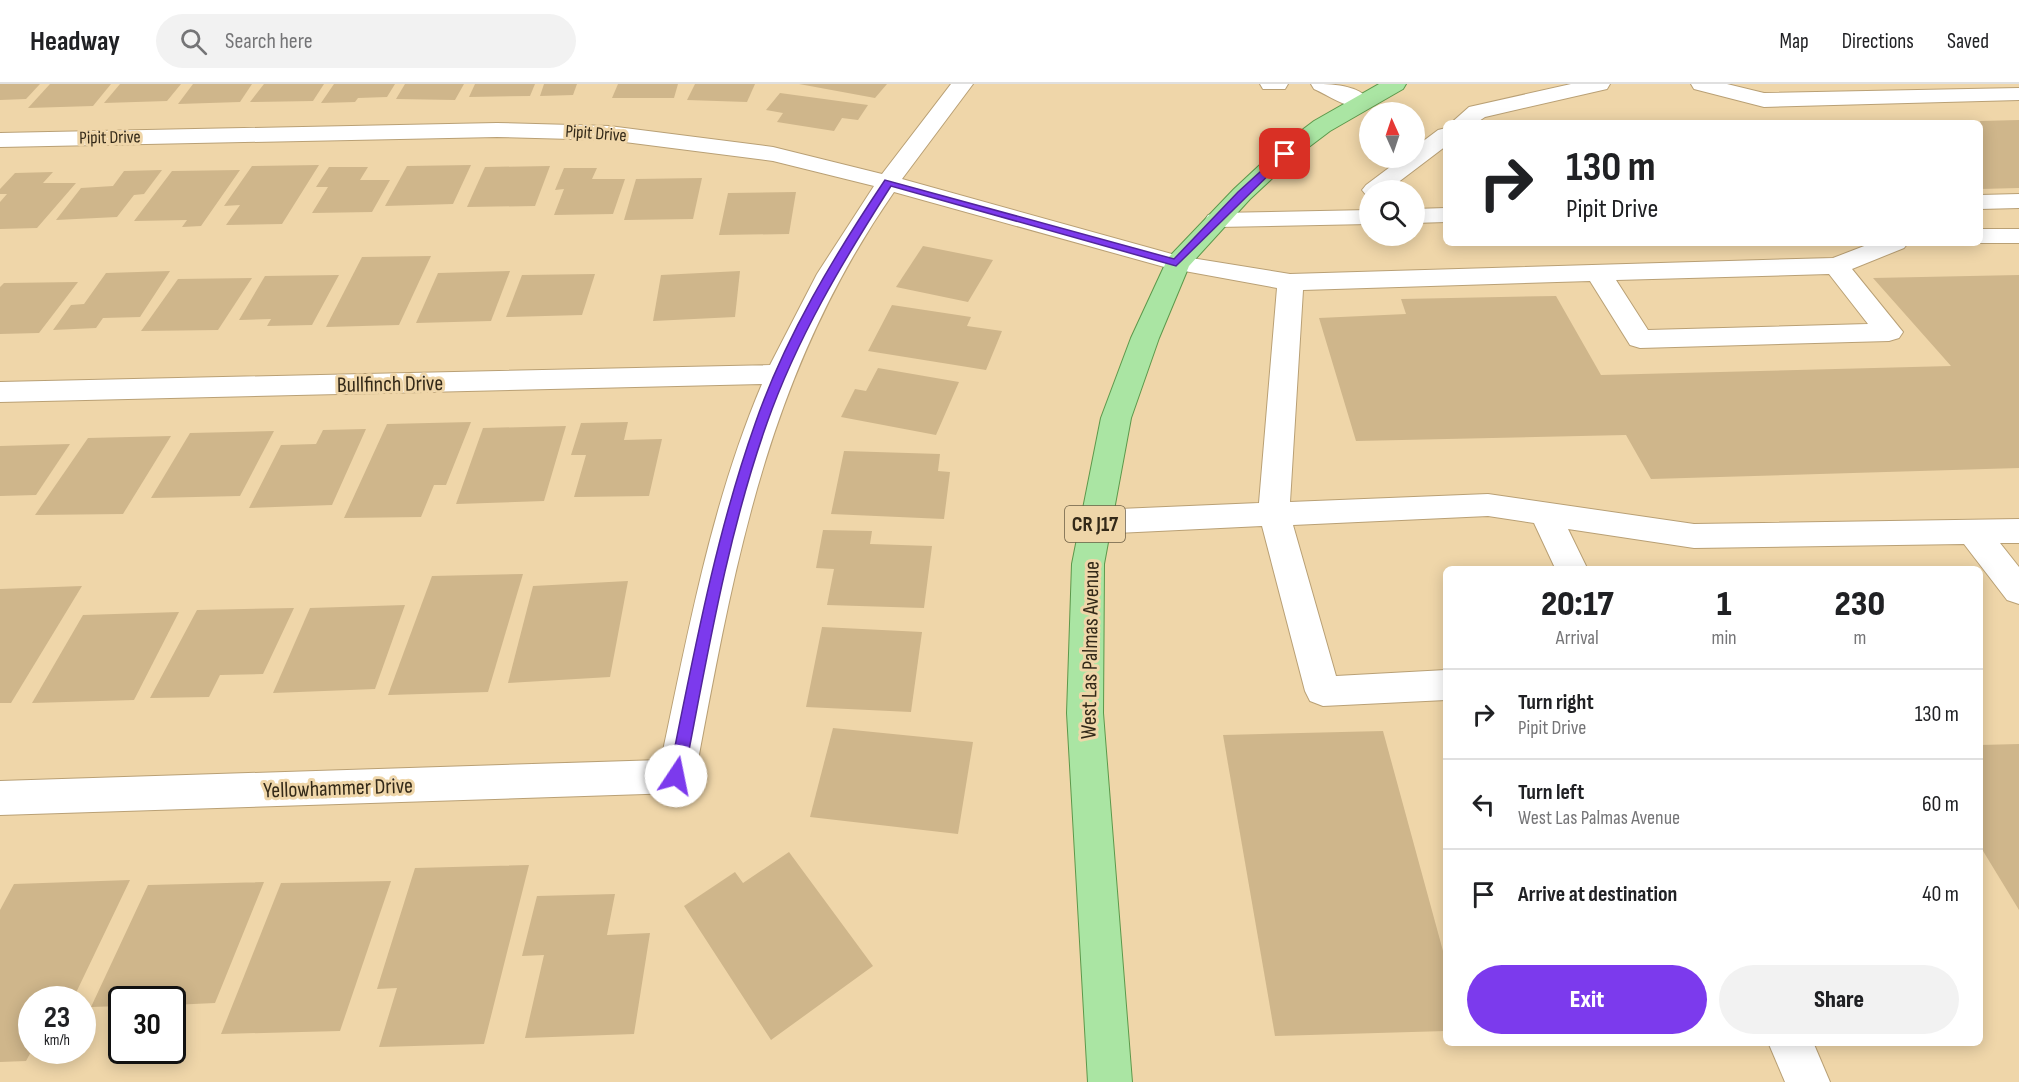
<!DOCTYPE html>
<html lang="en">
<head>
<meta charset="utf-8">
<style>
	body { margin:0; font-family:"Sofia Sans Condensed",sans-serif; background:#f2f2f2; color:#202124; height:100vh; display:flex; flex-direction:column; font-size:22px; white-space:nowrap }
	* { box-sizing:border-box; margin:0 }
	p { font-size:20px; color:#757577 }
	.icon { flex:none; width:33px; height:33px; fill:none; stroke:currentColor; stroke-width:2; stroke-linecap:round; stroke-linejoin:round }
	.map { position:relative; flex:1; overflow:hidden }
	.side { position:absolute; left:1443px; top:482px; width:540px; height:480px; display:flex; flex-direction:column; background:#fff; border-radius:9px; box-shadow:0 3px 15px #0003 }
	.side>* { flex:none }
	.top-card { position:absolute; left:1443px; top:36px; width:540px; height:126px; border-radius:9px; box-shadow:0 3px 15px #0003; background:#fff; color:#202124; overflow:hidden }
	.needle { width:39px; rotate:357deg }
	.fabs { position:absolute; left:1359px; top:18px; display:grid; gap:12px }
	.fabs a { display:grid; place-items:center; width:66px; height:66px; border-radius:50%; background:#fff; box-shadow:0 3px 15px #0003; font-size:30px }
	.speed { position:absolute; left:18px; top:902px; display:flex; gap:12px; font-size:30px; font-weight:700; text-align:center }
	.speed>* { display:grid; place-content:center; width:78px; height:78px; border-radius:50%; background:#fff; box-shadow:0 3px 15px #0003; line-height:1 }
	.speed small { font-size:15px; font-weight:400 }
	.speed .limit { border:3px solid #111; border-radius:9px; background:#fff; color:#111 }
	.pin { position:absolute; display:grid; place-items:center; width:51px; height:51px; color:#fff; margin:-26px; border-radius:12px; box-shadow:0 3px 9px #0006 }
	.me { position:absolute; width:66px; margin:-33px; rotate:11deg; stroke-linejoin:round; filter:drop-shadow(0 0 4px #0008) }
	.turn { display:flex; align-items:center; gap:21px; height:126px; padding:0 24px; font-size:27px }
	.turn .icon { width:78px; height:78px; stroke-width:2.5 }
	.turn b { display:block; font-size:42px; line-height:51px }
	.eta { display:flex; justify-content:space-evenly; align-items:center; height:102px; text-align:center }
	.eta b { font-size:36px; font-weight:800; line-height:42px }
	.primary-button { display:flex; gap:12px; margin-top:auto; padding:12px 24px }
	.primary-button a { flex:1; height:69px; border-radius:36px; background:#7c3aed; color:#fff; font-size:24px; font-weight:800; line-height:69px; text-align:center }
	.primary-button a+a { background:#f2f2f2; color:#202124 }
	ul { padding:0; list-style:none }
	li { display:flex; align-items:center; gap:18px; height:90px; padding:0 24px; border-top:2px solid #e0e0e0 }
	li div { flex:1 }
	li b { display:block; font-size:22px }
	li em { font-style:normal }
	header { display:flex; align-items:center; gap:36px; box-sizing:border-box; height:84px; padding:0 30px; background:#fff; border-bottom:2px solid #e0e0e0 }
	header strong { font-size:28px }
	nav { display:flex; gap:33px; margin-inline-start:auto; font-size:21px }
	.search { width:420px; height:54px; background:#f2f2f2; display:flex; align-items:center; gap:15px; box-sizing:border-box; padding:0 21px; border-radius:33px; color:#757577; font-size:22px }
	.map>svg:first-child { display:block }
	.building { fill:#cfb68b }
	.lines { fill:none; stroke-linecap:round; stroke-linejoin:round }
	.minor-casing { stroke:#b9a075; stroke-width:2 }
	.major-casing { stroke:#5c984b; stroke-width:2 }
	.minor { fill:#fff; fill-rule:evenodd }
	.major { fill:#aae5a3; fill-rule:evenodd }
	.route { fill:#7c3aed; stroke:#51269a; stroke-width:1.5 }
	.labels { text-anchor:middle; stroke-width:6; stroke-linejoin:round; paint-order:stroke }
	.far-street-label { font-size:18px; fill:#332918; stroke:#efd6a9 }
	.shield { fill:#efd6a9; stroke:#6b5d44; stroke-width:1.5 }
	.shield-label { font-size:21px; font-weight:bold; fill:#332918 }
	.street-label { font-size:22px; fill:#332918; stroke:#efd6a9 }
</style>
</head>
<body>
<header>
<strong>Headway</strong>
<div class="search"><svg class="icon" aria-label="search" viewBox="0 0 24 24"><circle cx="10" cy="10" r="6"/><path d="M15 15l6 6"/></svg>Search here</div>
<nav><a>Map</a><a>Directions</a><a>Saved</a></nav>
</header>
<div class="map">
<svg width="2019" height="998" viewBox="0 0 2019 998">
	<rect width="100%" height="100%" fill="#efd6a9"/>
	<g class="building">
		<polygon points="0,0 40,0 26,15 0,16"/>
		<polygon points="50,0 111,0 93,22 28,24"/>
		<polygon points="120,0 181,0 167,17 104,19"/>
		<polygon points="193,0 252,0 240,18 178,20"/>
		<polygon points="264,0 324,0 313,17 250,18"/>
		<polygon points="334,0 395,0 387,13 358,14 355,18 321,19"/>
		<polygon points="405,0 464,0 455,16 396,15"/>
		<polygon points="475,0 535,0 530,12 469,13"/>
		<polygon points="544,0 577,0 573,11 540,12"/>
		<polygon points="618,0 678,0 674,14 612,14"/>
		<polygon points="695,0 755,0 747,18 687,16"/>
		<polygon points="799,0 887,0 875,14"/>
		<polygon points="780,9 868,21 858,36 842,34 834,47 777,38 783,29 766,26"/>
		<polygon points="2019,36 2019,104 1980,105 1980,37"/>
		<polygon points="319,81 282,140 226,141 240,121 224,122 252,82"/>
		<polygon points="471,81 453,120 385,122 407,82"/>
		<polygon points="550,82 535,122 467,123 485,83"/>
		<polygon points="329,83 368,83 360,96 390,96 372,128 312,129 328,103 316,103"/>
		<polygon points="564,84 597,84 592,95 625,95 613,130 554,131 564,105 555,106"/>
		<polygon points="162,86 144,110 134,111 117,133 56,136 81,104 113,102 124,87"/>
		<polygon points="240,86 201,142 182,143 187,136 134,137 172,87"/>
		<polygon points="53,88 43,99 76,99 37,144 0,145 0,118 7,110 0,110 0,105 15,89"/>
		<polygon points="702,94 693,135 624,136 636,95"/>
		<polygon points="796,108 789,150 719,151 728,109"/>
		<polygon points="923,162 993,176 968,218 896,203"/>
		<polygon points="431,172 399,241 326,243 362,173"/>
		<polygon points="170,187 140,233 103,234 96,244 53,246 71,221 84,220 106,189"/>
		<polygon points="510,187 491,237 416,239 438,189"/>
		<polygon points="740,187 735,233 653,237 661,191"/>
		<polygon points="595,190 582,231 506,233 522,191"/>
		<polygon points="339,191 312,241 267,242 271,235 239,236 265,192"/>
		<polygon points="2019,191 2019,384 1651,395 1626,351 1356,357 1319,234 1406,230 1401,215 1556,212 1601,291 1951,282 1873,194"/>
		<polygon points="252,194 218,246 141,247 178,195"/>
		<polygon points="78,198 39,249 0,250 0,203 4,199"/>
		<polygon points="892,221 971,233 967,242 1002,247 986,286 868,267"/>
		<polygon points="878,284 959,298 936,351 841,333 855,305 866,307"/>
		<polygon points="471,338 446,401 434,401 421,433 344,434 387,340"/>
		<polygon points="628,338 624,356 662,355 649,412 574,413 586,371 571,371 581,339"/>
		<polygon points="566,342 544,417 456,420 483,344"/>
		<polygon points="366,345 332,421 249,424 281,361 316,360 323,346"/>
		<polygon points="274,347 240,412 151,414 190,349"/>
		<polygon points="171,352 123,430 35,431 88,354"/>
		<polygon points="70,360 36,411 0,412 0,362"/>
		<polygon points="844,367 940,370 938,387 950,388 944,435 831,430"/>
		<polygon points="823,446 872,447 870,460 932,462 924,524 827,521 834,485 816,484"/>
		<polygon points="523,490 488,608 388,611 432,492"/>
		<polygon points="628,497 610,593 508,599 533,502"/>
		<polygon points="82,502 11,619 0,619 0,505"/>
		<polygon points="405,521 375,605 273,609 310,524"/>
		<polygon points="294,524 263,590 220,591 209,613 150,614 197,526"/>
		<polygon points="179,528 134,616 32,619 83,531"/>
		<polygon points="822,543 922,548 911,628 806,623"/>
		<polygon points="833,644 973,658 958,750 810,733"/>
		<polygon points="1383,647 1446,878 1446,947 1275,952 1223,651"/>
		<polygon points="2019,660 2019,826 1980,762 1980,661"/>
		<polygon points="789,768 873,882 771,956 684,822 735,788 743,799"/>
		<polygon points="529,781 484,960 379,963 397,904 377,905 415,784"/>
		<polygon points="130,796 73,915 32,915 32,966 26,977 0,978 0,826 14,800"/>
		<polygon points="391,797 340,947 221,950 281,799"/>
		<polygon points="264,798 215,919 172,921 172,915 122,915 122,922 91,923 148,801"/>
		<polygon points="615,810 607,851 650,849 634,950 525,954 544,871 522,872 537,812"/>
	</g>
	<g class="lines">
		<g class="minor-casing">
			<g id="minor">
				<path d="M951 0H973L902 95 1179 172 1290 190 1833 174 1872 159H1908L1904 164 1852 185 1903 248 1899 254 1889 257 1640 264 1630 261 1590 197 1303 206 1290 418 1488 410 1694 440 2019 435V459H2000L2019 483V520L2007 516 1964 460 1694 464 1568 445 1587 484H1555L1534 439 1488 432 1293 441 1336 592 1446 586V616L1323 622 1310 617 1305 607 1262 442 1096 450 1085 446 1080 438 1085 430 1096 426 1259 419 1277 204 1168 184 894 108C767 290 735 479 695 692L689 704 676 709 0 731V697L661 676C688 549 711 420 762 300L0 318V298L770 281 817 190 874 102 773 77 609 56 497 53 0 63V49L497 39 609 42 773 63 882 90ZM1829 190 1868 240 1648 246 1616 196Z"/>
				<polygon points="1260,0 1288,0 1285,5 1263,5"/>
				<path d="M1311 0C1331 0 1359 0 1371 18L1368 23C1350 27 1330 12 1314 5Z"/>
				<polygon points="1571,0 1610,0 1607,5 1485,33 1476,39 1451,39 1469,23"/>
				<polygon points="1691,0 1727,0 1764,9 2019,4 2019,16 1764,23 1694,5"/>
				<polygon points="1446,44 1446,62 1388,106 1370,106 1370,112 1366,111 1362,106 1366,101 1402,74 1414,74 1414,64 1438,46"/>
				<polygon points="2019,110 2019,124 1980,125 1980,111"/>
				<polygon points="1446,124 1446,138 1414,139 1414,125"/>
				<polygon points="1370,126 1370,140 1217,143 1208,141 1205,136 1208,131 1217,129"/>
				<polygon points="1980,145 2019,145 2019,159 1978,159"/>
				<polygon points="1768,958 1813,958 1830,998 1785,998"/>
			</g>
		</g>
		<g class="major-casing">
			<polygon id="major" points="1379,0 1406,0 1403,5 1330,47 1293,75 1250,115 1189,182 1159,254 1131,334 1104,480 1103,629 1132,998 1088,998 1067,629 1072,480 1101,334 1131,254 1168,174 1234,105 1277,65 1314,37"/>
		</g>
		<use href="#minor" class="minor"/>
		<use href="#major" class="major"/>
	</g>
	<path class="route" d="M1282 68 1290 70 1176 182 891 102C843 177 797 254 767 339 727 452 707 574 684 692L682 697H671L669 692C693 574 715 453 755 340 785 253 834 172 885 96L1174 175 1238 108Z"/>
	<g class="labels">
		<g class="far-street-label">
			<text transform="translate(596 49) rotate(4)" y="6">Pipit Drive</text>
			<text transform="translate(110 53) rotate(-1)" y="6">Pipit Drive</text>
		</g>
		<rect class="shield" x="1065" y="422" width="60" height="36" rx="4.5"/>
		<g class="shield-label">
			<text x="1095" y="447">CR J17</text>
		</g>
		<g class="street-label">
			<text transform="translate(390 299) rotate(-1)" y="8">Bullfinch Drive</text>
			<text transform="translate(1089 566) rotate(-89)" y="8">West Las Palmas Avenue</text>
			<text transform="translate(338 703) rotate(-2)" y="8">Yellowhammer Drive</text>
		</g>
	</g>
</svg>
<div class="fabs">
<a><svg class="needle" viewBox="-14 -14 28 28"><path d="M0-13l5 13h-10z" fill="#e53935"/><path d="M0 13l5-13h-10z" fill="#757577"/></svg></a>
<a><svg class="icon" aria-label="search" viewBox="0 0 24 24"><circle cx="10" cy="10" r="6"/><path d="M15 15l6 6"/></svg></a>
</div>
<div class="speed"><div>23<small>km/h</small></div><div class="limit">30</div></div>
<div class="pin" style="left:1285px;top:70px;background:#d93025"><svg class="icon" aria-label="arrive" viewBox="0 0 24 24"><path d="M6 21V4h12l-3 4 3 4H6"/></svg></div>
<svg class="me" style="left:676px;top:692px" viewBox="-20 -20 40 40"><circle r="19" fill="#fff"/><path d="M0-13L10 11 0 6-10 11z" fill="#7c3aed"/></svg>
<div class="top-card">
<div class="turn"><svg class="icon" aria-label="right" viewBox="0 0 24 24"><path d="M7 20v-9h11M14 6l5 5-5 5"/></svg><div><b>130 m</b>Pipit Drive</div></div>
</div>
<section class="side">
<div class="eta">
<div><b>20:17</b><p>Arrival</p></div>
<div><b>1</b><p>min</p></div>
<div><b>230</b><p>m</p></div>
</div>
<ul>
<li><svg class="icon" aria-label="right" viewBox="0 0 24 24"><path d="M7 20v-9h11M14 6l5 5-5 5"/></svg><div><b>Turn right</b><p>Pipit Drive</p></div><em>130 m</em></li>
<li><svg class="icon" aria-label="left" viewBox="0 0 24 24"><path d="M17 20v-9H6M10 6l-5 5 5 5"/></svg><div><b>Turn left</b><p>West Las Palmas Avenue</p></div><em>60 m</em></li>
<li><svg class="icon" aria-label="arrive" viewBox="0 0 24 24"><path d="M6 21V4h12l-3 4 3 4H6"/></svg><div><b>Arrive at destination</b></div><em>40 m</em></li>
</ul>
<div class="primary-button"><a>Exit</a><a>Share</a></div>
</section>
</div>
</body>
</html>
